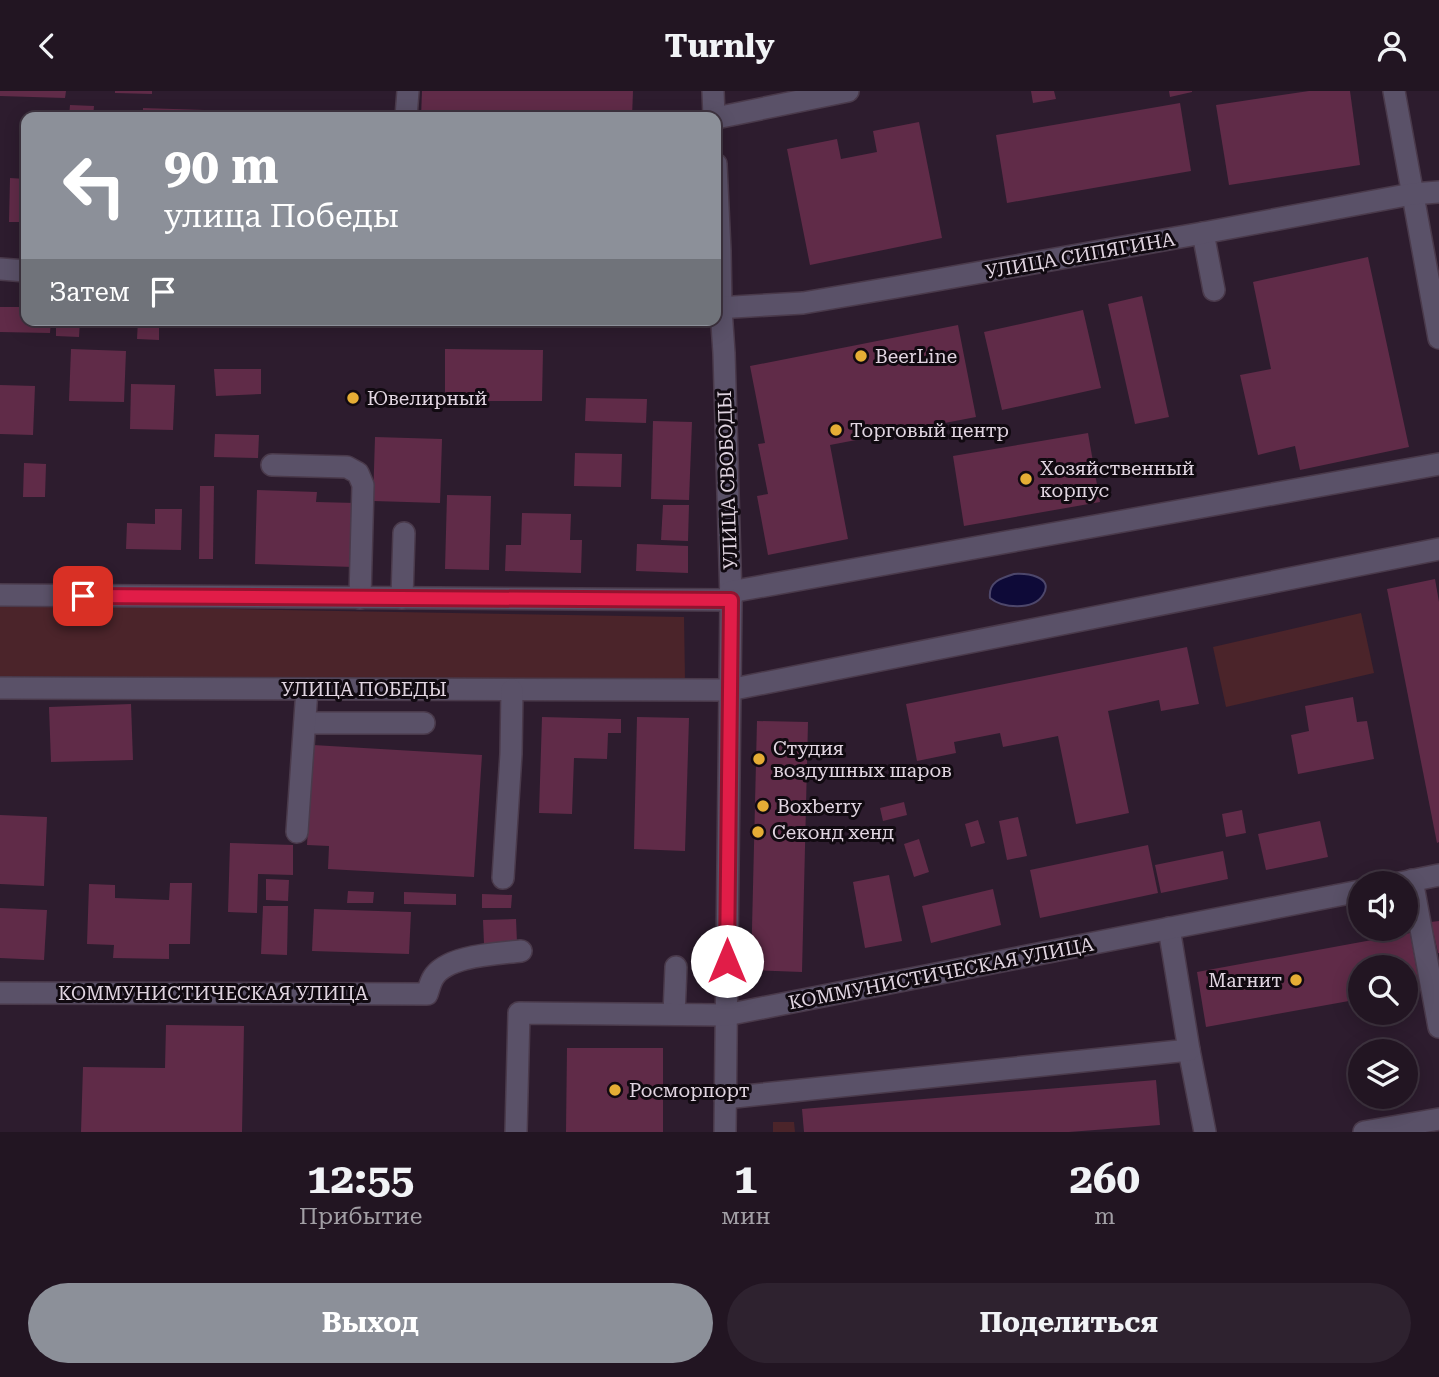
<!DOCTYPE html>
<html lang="ru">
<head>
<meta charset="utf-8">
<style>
	body { margin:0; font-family:"Roboto Serif",serif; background:#2e222f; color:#f1f3f6; height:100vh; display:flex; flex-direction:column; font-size:26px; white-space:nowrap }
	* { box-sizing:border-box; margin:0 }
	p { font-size:23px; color:#a29fa5 }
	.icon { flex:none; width:38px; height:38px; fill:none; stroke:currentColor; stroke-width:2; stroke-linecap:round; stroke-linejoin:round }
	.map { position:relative; height:1041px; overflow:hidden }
	.drawer { display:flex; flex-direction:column; background:#221522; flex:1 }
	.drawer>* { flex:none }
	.top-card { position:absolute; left:21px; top:21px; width:700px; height:214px; border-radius:14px; box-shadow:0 4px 18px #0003,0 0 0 2px #3f3440; background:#8c9099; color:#fff; overflow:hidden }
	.fabs { position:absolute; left:1348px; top:780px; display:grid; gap:14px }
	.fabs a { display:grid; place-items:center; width:70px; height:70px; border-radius:50%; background:#221522; box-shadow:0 4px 18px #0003,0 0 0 2px #3f3440; font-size:35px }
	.pin { position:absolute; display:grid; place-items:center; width:60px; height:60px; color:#fff; margin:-30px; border-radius:14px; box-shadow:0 4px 10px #0006 }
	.me { position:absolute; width:77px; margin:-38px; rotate:0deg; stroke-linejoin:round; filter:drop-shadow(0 0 5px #0008) }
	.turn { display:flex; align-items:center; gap:24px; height:147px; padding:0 28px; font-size:32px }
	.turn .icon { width:91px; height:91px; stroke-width:2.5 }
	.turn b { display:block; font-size:49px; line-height:60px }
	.then { display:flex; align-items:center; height:66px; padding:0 28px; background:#0003; gap:14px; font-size:26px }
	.eta { display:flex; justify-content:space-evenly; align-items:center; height:119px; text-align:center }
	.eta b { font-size:42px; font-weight:700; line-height:49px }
	.cta { display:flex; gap:14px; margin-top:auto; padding:14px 28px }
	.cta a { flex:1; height:80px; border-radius:42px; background:#8c9099; color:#fff; font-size:28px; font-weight:700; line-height:80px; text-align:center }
	.cta a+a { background:#2e222f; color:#f1f3f6 }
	header { display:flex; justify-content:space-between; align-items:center; height:91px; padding:0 28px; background:#221522; font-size:32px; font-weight:700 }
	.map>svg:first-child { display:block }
	.green { fill:#4b242a }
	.water { fill:#0e0a38; stroke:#4d476b; stroke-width:2 }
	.building { fill:#602b48 }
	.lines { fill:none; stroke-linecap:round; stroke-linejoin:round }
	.minor-casing { stroke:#4a3a4b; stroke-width:24 }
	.minor { stroke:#5a5168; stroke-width:21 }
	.route-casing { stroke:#92132f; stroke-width:18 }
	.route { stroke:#e11d48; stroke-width:12 }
	.poi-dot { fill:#e5ad35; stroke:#110a11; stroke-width:2.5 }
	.labels { text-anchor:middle; stroke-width:6; stroke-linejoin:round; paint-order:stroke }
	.street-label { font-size:19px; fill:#e1d5e1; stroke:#110a11 }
	.poi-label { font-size:19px; fill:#e1d5e1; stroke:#110a11; text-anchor:start }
</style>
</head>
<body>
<header><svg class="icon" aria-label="back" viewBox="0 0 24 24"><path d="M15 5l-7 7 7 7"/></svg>Turnly<svg class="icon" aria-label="person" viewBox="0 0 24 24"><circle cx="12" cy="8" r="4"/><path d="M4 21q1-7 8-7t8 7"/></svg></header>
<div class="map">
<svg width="1439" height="1041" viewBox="0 0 1439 1041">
	<rect width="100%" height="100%" fill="#2d1c2e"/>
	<g class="green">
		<polygon points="0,514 684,526 685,590 0,585"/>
		<polygon points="1361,522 1374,582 1226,616 1213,556"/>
		<polygon points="773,1031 794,1031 795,1041 773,1041"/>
	</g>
	<path class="water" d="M1014 483C1025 482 1055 485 1043 504 1033 520 1002 517 990 507 988 491 1001 487 1014 483Z"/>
	<g class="building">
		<polygon points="0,0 66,0 65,7 0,5"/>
		<polygon points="115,0 152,0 152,3 115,2"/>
		<polygon points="422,0 633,0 632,26 421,26"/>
		<polygon points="1031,0 1054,0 1056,8 1033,12"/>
		<polygon points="1169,0 1192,0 1192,1 1170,6"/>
		<polygon points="1309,0 1350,0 1360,74 1229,94 1216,14"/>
		<polygon points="1180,12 1191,80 1007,112 996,44"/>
		<polygon points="70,14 94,15 93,26 69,26"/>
		<polygon points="143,17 205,19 205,26 143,26"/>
		<polygon points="919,31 942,147 810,174 787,58 837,48 841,68 877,61 873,40"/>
		<polygon points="10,87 26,88 26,131 9,131"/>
		<polygon points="1368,166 1409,356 1300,379 1295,355 1258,364 1240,284 1271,278 1253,191"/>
		<polygon points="1142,205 1169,326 1135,333 1108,213"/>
		<polygon points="0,216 26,216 26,229 51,229 50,242 0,241"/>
		<polygon points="1083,219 1101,297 1002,319 984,241"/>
		<polygon points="56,229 80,229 79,246 56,245"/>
		<polygon points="138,229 159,229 159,249 137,248"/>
		<polygon points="958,234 976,326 830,354 848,448 768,464 757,405 768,403 758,353 765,352 750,275"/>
		<polygon points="71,258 126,260 124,311 69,310"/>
		<polygon points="445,258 543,259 542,310 445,310"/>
		<polygon points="214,278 261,278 261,303 216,305"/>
		<polygon points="131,293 175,294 173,339 130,338"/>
		<polygon points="0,294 35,295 33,344 0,343"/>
		<polygon points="586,307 647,308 646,332 585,330"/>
		<polygon points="653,330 692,331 689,409 651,408"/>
		<polygon points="1088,342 1100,411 964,435 953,365"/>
		<polygon points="215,343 259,344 258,367 214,366"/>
		<polygon points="375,346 442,348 440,412 373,410"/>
		<polygon points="575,362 622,363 621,396 574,395"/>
		<polygon points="24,372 46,373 45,406 23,406"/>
		<polygon points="200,395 214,395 213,468 199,468"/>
		<polygon points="257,399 317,401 316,411 356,412 354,476 255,473"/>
		<polygon points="447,404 491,405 489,479 445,478"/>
		<polygon points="663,414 689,414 688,450 661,449"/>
		<polygon points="155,418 182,418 181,459 126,458 127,432 155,433"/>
		<polygon points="522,422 571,423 570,449 582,449 581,482 505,480 506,454 521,454"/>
		<polygon points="637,453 688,455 688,482 636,480"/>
		<polygon points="1435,488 1439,511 1439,751 1437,752 1387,498"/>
		<polygon points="1187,556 1199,613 1161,620 1159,609 1108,620 1129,722 1076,733 1058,645 1003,656 1000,642 954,651 956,662 917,670 906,613"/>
		<polygon points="1353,606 1357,631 1367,630 1374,668 1298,683 1291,644 1309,640 1305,615"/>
		<polygon points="131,613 133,669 51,671 49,616"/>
		<polygon points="542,626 621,628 621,642 608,642 607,668 574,667 572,723 539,722"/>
		<polygon points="637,626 689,627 685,760 634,758"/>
		<polygon points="757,630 808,631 802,881 751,879"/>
		<polygon points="313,654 482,664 474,786 328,778 329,755 307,754"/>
		<polygon points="904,711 907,724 883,730 880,717"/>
		<polygon points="1242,719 1246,742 1226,746 1222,723"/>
		<polygon points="0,724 47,726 44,795 0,793"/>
		<polygon points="1018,726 1027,765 1007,769 999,730"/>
		<polygon points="978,729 985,752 971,756 965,733"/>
		<polygon points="1320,730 1328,766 1266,779 1258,743"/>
		<polygon points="919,748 929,781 914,786 904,753"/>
		<polygon points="230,752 293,754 293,784 258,783 257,822 228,821"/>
		<polygon points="1148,754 1158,802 1040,827 1030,779"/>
		<polygon points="1223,760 1228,788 1161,802 1155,774"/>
		<polygon points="889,784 902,850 865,857 853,791"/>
		<polygon points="266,788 289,789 288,810 266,809"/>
		<polygon points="170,792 192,792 190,853 169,853 169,868 113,867 114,854 87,853 89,793 115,794 115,807 169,809"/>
		<polygon points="993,798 1001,834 931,852 922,815"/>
		<polygon points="348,800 374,801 373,812 347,812"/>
		<polygon points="404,801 456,803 456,814 404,813"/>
		<polygon points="482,803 512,804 511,817 482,817"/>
		<polygon points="263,815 288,815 287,864 261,863"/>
		<polygon points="0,817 47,819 44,869 0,867"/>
		<polygon points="314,818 411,821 409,863 312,860"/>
		<polygon points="516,828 517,852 484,853 483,829"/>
		<polygon points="1439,830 1439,862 1438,862 1431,831"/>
		<polygon points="1410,842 1420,897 1405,900 1405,877 1360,877 1360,908 1206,936 1197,881"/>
		<polygon points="166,934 244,935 242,1041 81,1041 83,976 165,977"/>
		<polygon points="567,957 663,957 663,1041 566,1041"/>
		<polygon points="1156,989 1160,1034 1069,1041 804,1041 802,1018"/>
	</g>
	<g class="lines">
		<g class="minor-casing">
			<g id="minor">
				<polyline points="713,0 714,26"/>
				<polyline points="1394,0 1439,247"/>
				<polyline points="406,26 408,0"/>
				<polyline points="716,27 848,0"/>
				<polyline points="716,73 720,160 721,218 724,262 731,509 725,1041"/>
				<polyline points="1203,142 1214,199"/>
				<polyline points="0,178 26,180"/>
				<polyline points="716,217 803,212 897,196 1203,142 1412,103 1439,101"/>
				<polyline points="272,374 347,376 358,382 363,394 360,507"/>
				<polyline points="730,501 1439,373"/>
				<polyline points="0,504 731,509"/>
				<polyline points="402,507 404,442"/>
				<polyline points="0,597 729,599 1439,458"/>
				<polyline points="305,632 424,632"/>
				<polyline points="297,741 307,598"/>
				<polyline points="503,787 511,663 512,599"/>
				<polyline points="1412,789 1439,936"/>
				<polyline points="1395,793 1439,784"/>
				<path d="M0 902 427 903C429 898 430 892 433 887 446 864 497 863 521 860"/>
				<polyline points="674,923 676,876"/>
				<polyline points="1189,959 1205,1041"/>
				<polyline points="725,1007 1189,959 1169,837"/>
				<polyline points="516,1041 519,922 726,924 1360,800"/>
				<polyline points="1364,1041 1439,1028"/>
			</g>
		</g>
		<use href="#minor" class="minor"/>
	</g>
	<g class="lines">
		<g class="route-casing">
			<polyline id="route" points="83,505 731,509 727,870"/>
		</g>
		<use href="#route" class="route"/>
	</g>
	<g class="poi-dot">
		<circle cx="861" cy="265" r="7"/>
		<circle cx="353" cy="307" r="7"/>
		<circle cx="836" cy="339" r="7"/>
		<circle cx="1026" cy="388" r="7"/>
		<circle cx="759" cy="668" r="7"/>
		<circle cx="763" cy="715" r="7"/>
		<circle cx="758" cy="741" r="7"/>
		<circle cx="1296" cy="889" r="7"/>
		<circle cx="615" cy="999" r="7"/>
	</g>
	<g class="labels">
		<g class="street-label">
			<text transform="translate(1080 164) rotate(-10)" y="7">УЛИЦА СИПЯГИНА</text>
			<text transform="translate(727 389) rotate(-92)" y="7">УЛИЦА СВОБОДЫ</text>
			<text x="364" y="605">УЛИЦА ПОБЕДЫ</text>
			<text transform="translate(941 882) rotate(-11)" y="7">КОММУНИСТИЧЕСКАЯ УЛИЦА</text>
			<text x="213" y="909">КОММУНИСТИЧЕСКАЯ УЛИЦА</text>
		</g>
		<g class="poi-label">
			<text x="875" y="272">BeerLine</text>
			<text x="367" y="314">Ювелирный</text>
			<text x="850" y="346">Торговый центр</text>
			<text x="1040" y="384">Хозяйственный<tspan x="1040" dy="22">корпус</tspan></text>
			<text x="773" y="664">Студия<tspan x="773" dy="22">воздушных шаров</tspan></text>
			<text x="777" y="722">Boxberry</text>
			<text x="772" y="748">Секонд хенд</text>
			<text x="1282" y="896" text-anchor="end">Магнит</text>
			<text x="629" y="1006">Росморпорт</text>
		</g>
	</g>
</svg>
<div class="fabs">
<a><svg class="icon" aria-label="sound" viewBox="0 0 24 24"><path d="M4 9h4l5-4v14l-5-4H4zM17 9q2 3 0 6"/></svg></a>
<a><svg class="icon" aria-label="search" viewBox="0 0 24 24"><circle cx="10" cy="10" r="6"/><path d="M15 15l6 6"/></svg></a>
<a><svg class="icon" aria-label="layers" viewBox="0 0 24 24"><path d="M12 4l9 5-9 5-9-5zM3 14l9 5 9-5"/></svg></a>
</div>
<div class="pin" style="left:83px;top:505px;background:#d93025"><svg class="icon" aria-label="arrive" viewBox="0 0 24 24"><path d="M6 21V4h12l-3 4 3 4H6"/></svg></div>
<svg class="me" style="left:727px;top:870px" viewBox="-20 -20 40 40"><circle r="19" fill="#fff"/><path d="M0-13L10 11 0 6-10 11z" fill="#e11d48"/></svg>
<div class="top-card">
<div class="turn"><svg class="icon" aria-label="left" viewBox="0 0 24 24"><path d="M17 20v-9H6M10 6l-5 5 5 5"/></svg><div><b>90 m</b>улица Победы</div></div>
<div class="then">Затем<svg class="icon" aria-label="arrive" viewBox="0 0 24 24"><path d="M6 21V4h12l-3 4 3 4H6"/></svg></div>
</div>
</div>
<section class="drawer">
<div class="eta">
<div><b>12:55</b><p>Прибытие</p></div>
<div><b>1</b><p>мин</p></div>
<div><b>260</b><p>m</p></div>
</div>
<div class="cta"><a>Выход</a><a>Поделиться</a></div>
</section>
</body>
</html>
